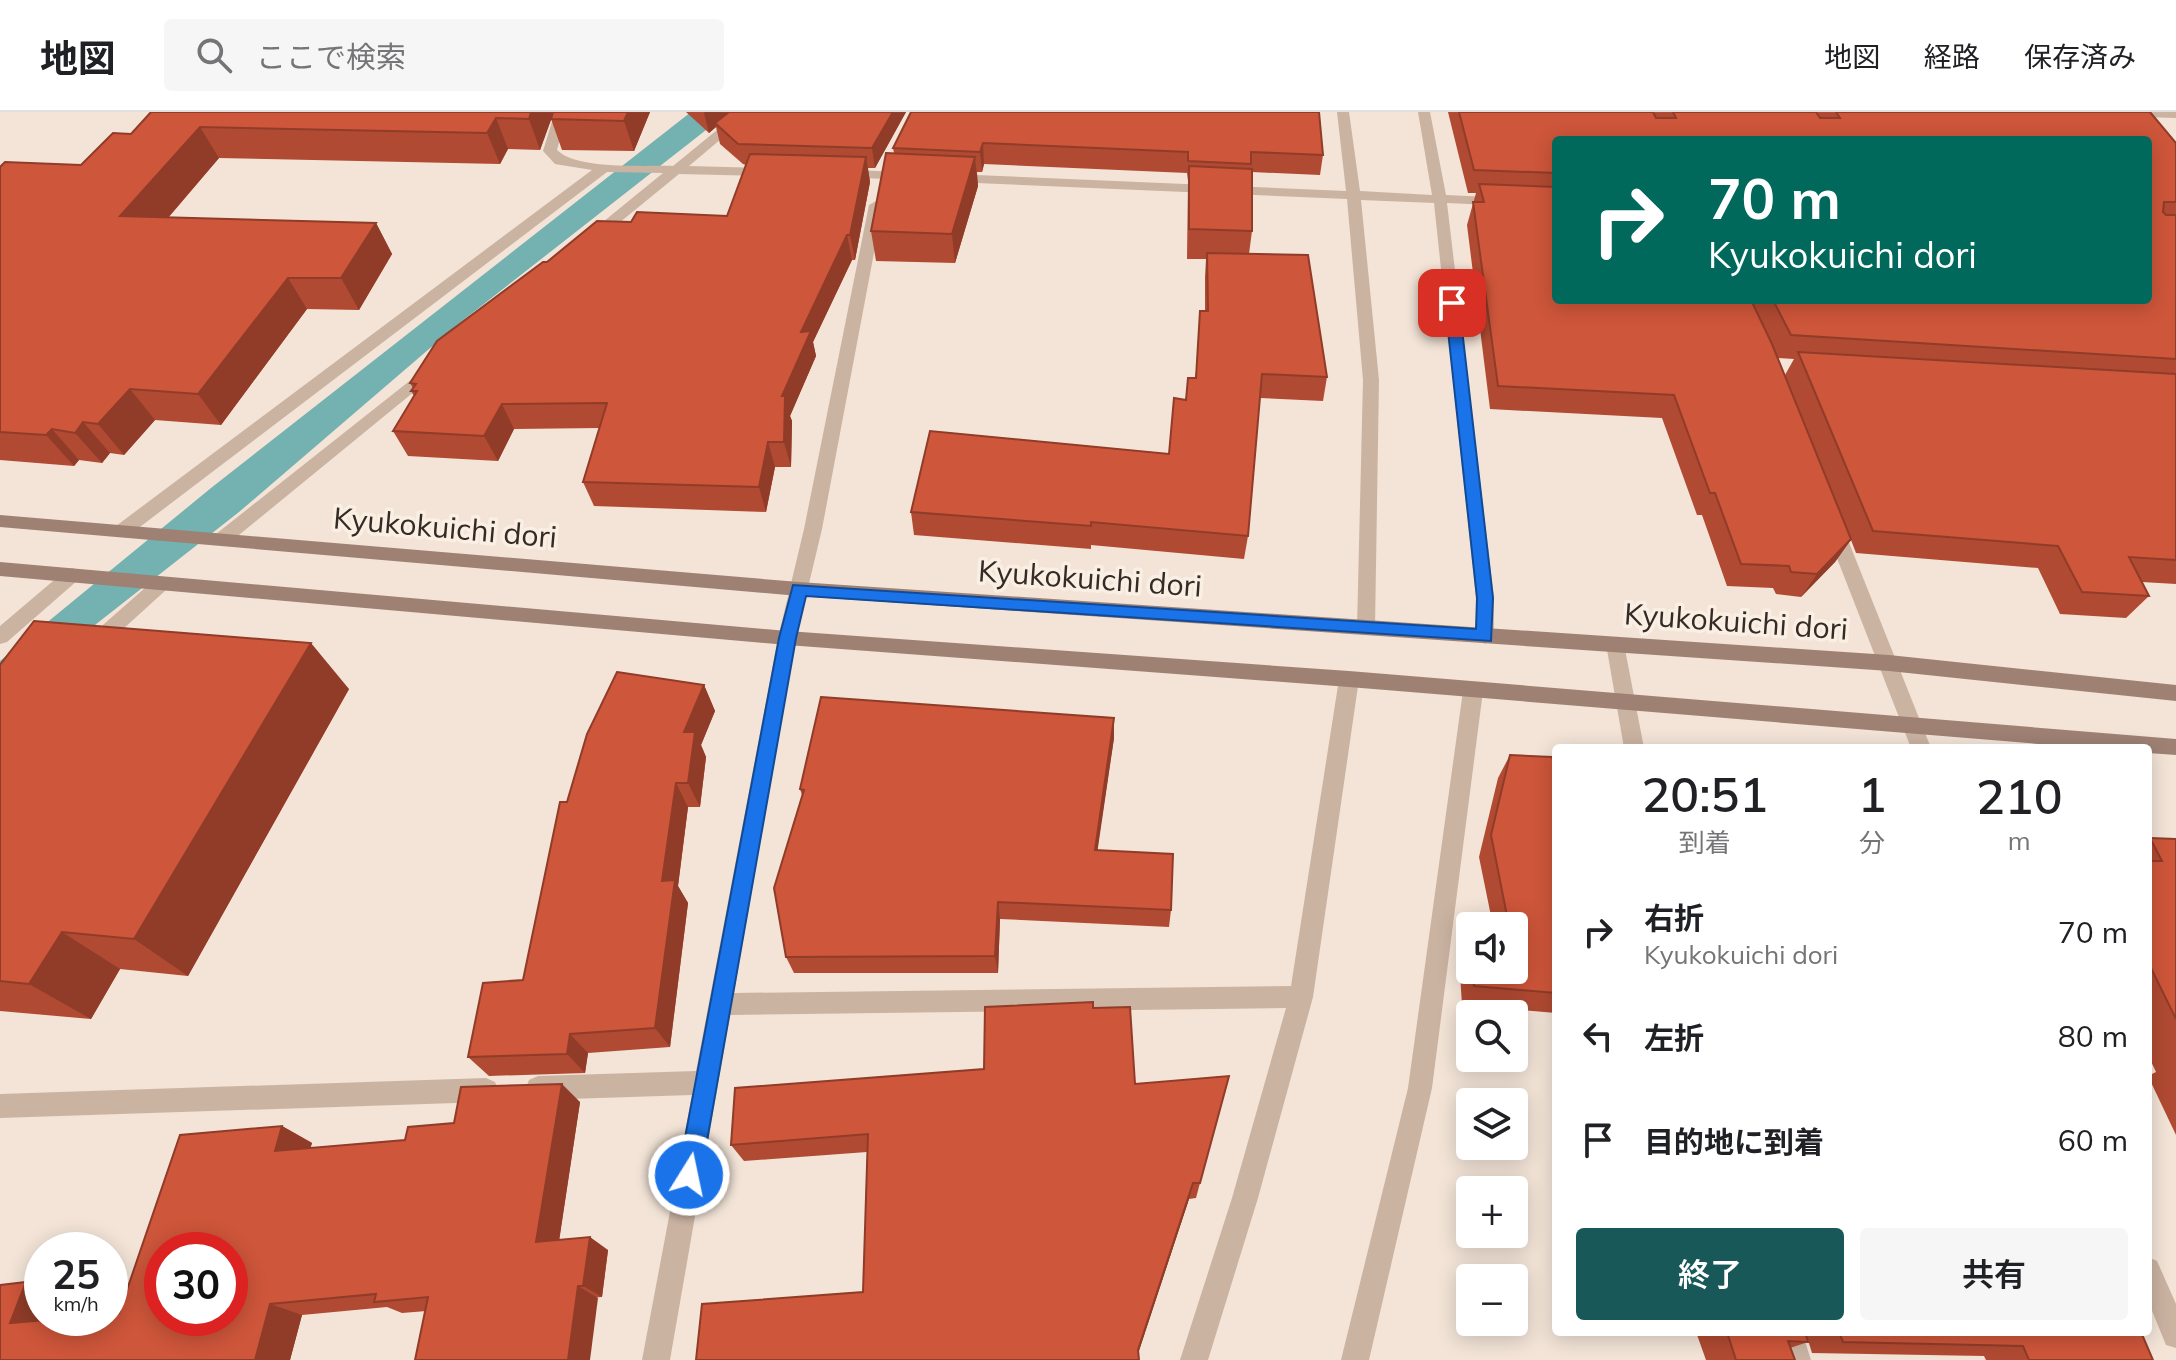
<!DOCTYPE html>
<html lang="ja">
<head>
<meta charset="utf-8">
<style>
	body { margin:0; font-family:Mulish,"Noto Sans JP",sans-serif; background:#f6f6f6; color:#202124; height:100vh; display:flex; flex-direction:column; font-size:30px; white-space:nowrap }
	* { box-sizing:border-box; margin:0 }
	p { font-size:26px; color:#757577 }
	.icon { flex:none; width:44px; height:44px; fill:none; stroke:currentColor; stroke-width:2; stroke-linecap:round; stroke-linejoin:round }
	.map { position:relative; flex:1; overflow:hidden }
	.details { position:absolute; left:1552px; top:632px; width:600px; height:592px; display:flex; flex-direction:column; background:#fff; border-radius:8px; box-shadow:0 4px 20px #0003 }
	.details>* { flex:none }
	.hud { position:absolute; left:1552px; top:24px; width:600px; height:168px; border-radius:8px; box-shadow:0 4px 20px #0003; background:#00695c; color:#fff; overflow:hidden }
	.buttons { position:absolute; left:1456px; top:800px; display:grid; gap:16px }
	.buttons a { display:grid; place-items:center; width:72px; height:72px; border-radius:8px; background:#fff; box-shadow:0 4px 20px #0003; font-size:40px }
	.speed { position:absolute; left:24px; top:1120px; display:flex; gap:16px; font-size:40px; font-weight:700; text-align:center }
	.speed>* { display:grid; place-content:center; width:104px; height:104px; border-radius:50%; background:#fff; box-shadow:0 4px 20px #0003; line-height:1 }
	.speed small { font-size:20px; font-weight:400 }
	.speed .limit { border:12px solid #d22; background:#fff; color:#111 }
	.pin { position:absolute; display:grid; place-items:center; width:68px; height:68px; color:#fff; margin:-34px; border-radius:16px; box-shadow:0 4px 12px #0006 }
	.me { position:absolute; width:88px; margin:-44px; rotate:10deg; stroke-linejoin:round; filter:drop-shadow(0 0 6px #0008) }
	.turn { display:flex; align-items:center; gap:28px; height:168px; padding:0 24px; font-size:36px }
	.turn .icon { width:104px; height:104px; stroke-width:2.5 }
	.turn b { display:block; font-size:56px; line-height:68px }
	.eta { display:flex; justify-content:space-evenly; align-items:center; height:136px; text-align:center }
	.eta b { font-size:48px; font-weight:600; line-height:56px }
	.button { display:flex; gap:16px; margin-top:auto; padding:16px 24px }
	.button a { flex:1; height:92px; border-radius:8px; background:#185859; color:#fff; font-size:32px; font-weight:600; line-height:92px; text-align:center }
	.button a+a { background:#f6f6f6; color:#202124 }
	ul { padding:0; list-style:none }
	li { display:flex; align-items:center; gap:24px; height:104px; padding:0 24px }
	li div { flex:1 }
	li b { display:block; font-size:30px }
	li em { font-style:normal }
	header { display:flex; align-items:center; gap:48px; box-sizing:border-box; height:112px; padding:0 40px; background:#fff; border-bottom:2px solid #e0e0e0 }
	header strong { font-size:38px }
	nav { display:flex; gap:44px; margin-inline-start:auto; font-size:28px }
	.search { width:560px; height:72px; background:#f6f6f6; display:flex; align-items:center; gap:20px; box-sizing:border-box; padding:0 28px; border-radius:8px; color:#757577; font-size:30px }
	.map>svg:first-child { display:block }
	.water { fill:#74b1b1 }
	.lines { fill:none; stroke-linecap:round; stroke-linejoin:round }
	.service { fill:#cbb3a2; fill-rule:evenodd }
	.minor { fill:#cbb3a2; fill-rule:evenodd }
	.secondary { fill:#9f8174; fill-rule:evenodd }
	.wall { fill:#b14a32; fill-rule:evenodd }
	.shaded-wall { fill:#903c29 }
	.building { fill:#ce563a; stroke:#903c29; stroke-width:2; fill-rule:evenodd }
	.route { fill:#1a73e8; stroke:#114b97; stroke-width:2 }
	.labels { text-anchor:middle; stroke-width:7; stroke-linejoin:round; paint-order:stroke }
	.street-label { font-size:30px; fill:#352a25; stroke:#faefe3 }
</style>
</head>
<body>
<header>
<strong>地図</strong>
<div class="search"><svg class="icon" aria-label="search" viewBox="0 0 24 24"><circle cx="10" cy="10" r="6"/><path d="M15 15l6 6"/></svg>ここで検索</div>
<nav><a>地図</a><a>経路</a><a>保存済み</a></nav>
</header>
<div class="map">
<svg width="2176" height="1248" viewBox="0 0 2176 1248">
	<rect width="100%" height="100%" fill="#f3e4d7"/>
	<polygon class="water" points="691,0 729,0 457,213 239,400 72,531 0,593 0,549 211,376"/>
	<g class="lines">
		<g class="service">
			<polygon points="1615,525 1622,527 1624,532 1644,636 1624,636 1606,532 1608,527"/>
			<polygon points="1776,1220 1802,1220 1811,1248 1783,1248"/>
		</g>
		<g class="minor">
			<path d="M555 0H567L557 38C577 58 644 53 673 54L739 0H753L689 54 769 56 776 60 769 64 679 62 597 129H587V123L663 61 607 60 128 424H116L113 419 116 414 592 58 555 52 543 39Z"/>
			<polygon points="1337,0 1349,0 1360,79 1432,83 1418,0 1430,0 1446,83 1556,88 1556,96 1447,91 1494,486 1494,525 1485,532 1476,525 1476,486 1434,91 1361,88 1379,268 1375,516 1366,523 1357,516 1363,268 1347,87 953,70 946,66 953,62 1346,79"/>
			<polygon points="2102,0 2176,0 2176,6 2108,4"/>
			<polygon points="845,58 909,60 916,64 909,68 840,65 838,62"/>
			<polygon points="876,89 883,93 822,417 796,526 734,881 1291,874 1339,567 1342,562 1356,562 1359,567 1313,885 1258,1086 1208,1248 1180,1248 1232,1086 1286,896 730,903 670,1248 642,1248 692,983 538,988 529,984 526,976 529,968 538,964 696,959 778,526 804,417 869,93"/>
			<polygon points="431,252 439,257 437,261 228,432 216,432 213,427 216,422"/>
			<polygon points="1833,407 1842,413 1931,636 1911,636 1824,413"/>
			<polygon points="72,456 78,458 81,463 78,468 7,530 0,532 0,514 66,458"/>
			<polygon points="160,466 166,468 169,473 166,478 101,537 87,537 85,532 87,527 154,468"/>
			<polygon points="1473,571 1480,574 1483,579 1432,976 1369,1248 1341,1248 1408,976 1463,579 1466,574"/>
			<polygon points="486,966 495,970 498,978 495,986 486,990 0,1006 0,982"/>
			<polygon points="2148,1145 2157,1149 2176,1192 2176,1236 2166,1233 2148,1189"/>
		</g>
		<g class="secondary">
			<polygon points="0,403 799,470 1889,543 2176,573 2176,589 1889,559 799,484 0,415"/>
			<polygon points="0,450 787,519 1349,559 2176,627 2176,643 2148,641 2148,636 2088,636 1349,575 787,533 0,464"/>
		</g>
	</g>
	<g class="wall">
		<polygon points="151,0 650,0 634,39 562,38 551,7 540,38 508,37 500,52 219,46 168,106 376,111 392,142 359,198 307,197 221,313 155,308 124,343 110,341 102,351 79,348 74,354 0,348 0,55 81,53 131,22"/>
		<polygon points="686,0 906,0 875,56 868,56 870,70 855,148 852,148 813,230 816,244 790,304 792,309 791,355 775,355 766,400 594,394 583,370 599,316 514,317 498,349 408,344 393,319 414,284 411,279 413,276 410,271 547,150 631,110 727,104 746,53 743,52 720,32 716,15 709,21"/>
		<polygon points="911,0 1323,43 1320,63 1252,60 1252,119 1249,142 1327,265 1323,289 1260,286 1248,424 1244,447 1091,433 1091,437 914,423 911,400 1169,342 1186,288 1195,266 1205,199 1205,165 1206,147 1187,147 1188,69 1187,61 984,52 982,60 977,60 978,74 955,151 876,149 871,119 894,41 893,36"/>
		<path d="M1448 0H2150L2176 31V472L2142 470 2149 484 2126 506 2060 502 2038 456 1856 441 1851 428 1835 450 1801 485 1776 482 1773 476 1727 474 1702 403H1697L1662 306 1490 297 1467 113 1476 81H1468ZM1556 28 2148 188H1556ZM1778 246 1794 247 1785 263Z"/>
		<polygon points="0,553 349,577 188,864 120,857 91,907 0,899"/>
		<polygon points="704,573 715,599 701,633 706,645 700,695 688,695 678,774 688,791 670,935 588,941 585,961 489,964 468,945 523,868 567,690"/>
		<polygon points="1114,606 1114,626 1097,738 1171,798 1169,815 1000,807 998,861 794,861 786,845 802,683 800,677"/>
		<polygon points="1510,643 1556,651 1556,901 1462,893 1459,846 1470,826 1470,858 1514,858 1514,814 1493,814 1479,745 1498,666"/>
		<polygon points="2150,726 2176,727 2176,1023 2148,964 2156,960 2148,943 2148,727"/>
		<polygon points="1093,896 1135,972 1200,1071 1196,1086 1189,1087 1138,1241 863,1180 867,1040 744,1049 731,1033 984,957"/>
		<polygon points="580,990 559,1128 608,1138 602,1185 402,1201 387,1195 302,1203 290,1248 0,1248 26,1170 42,1175 42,1206 59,1206 58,1207 119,1201 282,1014 312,1031 310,1036 405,1028 454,1011"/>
		<polygon points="1696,1220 2141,1220 2153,1248 1986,1248 1984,1244 1812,1241 1808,1228 1808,1230 1790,1236 1795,1248 1706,1248"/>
	</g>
	<g class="shaded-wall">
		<polygon points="531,0 554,0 540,38 529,7"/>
		<polygon points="628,0 650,0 634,39 624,9"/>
		<polygon points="705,0 734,0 715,11 716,15 709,21 704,1"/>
		<polygon points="893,0 906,0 875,56 872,36"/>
		<polygon points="496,6 508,37 500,52 487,21"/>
		<polygon points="200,15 219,46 142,136 120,104"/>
		<polygon points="983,31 984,52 982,60 980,40"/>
		<polygon points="866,45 870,70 855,148 850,123"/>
		<polygon points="975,45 978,74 955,151 952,122"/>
		<polygon points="376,111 392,142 359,198 341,166"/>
		<polygon points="847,123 852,148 813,230 816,244 790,304 792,309 791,355 784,330 782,284 801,220"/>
		<polygon points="288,166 307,197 221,313 198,282"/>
		<polygon points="130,277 155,308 124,343 98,312"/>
		<polygon points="502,292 514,317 498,349 484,324"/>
		<polygon points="83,310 110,341 102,351 75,321"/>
		<polygon points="52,317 79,348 74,354 46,323"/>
		<polygon points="768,330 775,355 766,400 759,375"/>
		<polygon points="1851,427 1835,450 1801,485 1817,462"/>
		<polygon points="311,531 349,577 188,864 134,827"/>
		<polygon points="704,573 715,599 701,633 706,645 700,695 688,671 684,620"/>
		<polygon points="1114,606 1114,626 1095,756 1095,738"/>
		<polygon points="676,671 688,695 678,774 688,791 670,935 655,916 662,769"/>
		<polygon points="998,790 1000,807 998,861 995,844"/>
		<polygon points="62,820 120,857 91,907 29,872"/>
		<polygon points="570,922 588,941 585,961 567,942"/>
		<polygon points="562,972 580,990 557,1143 536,1130"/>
		<polygon points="282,1014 312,1031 305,1055 275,1039"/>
		<polygon points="1193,1071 1189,1087 1136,1248 1138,1238"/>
		<polygon points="590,1125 608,1138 602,1185 583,1174"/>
		<polygon points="26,1170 42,1175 42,1206 59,1206 53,1222 10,1211"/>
		<polygon points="578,1174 598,1186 590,1248 568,1248"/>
		<polygon points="270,1192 302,1203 290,1248 255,1248"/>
	</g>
	<g class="building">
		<polygon points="151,0 531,0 529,7 496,6 487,21 200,15 120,104 376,111 341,166 288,166 198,282 130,277 98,312 83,310 75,321 52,317 46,323 0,320 0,55 5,50 81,53 113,21 131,22"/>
		<polygon points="553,0 628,0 624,9 551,7"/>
		<polygon points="729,0 893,0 872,36 738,32 715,11"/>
		<polygon points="911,0 1319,0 1323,43 1251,40 1251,52 1188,49 1188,40 983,31 980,40 893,36"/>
		<polygon points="1459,0 1653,0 1656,6 1676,6 1673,0 1816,0 1820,6 1840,6 1836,0 2150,0 2176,31 2176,90 2164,90 2163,100 2166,103 2176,103 2176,247 1791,223 1773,188 2148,188 2148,28 1556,28 1556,61 1474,58"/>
		<polygon points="886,41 975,45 952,122 871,119"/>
		<polygon points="750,42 866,45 850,123 847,123 801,220 811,219 782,284 785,284 784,330 768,330 759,375 583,370 607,291 502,292 484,324 393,319 417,279 411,279 416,272 410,271 437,229 543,150 547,150 597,109 631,110 637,100 727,104"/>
		<polygon points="1189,54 1252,57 1252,119 1189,117"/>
		<polygon points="1479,72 1556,75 1556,188 1751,188 1772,232 1851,427 1817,462 1791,460 1789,454 1741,452 1715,381 1710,381 1674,283 1498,274 1473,90 1484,90"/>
		<polygon points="1207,141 1308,143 1327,265 1262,262 1248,424 1091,410 1091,414 911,400 930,319 1169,342 1174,286 1186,288 1188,266 1196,266 1200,199 1208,199"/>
		<polygon points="1798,240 2176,262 2176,448 2129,445 2149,484 2082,480 2058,434 1873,419"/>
		<polygon points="34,509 311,531 134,827 62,820 29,872 0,869 0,553"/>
		<polygon points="617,560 704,573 684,620 695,620 688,671 676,671 662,769 675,768 655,916 570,922 567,942 468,945 483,871 523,868 560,690 567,690 587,622"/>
		<polygon points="821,585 1114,606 1095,738 1173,742 1171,798 998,790 995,844 786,845 774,776 804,678 800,677"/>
		<polygon points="1510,643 1552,645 1554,651 1556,651 1556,881 1474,874 1473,858 1514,858 1514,814 1509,814 1491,723"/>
		<polygon points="2150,726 2176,727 2176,907 2148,850 2148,749 2162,749"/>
		<polygon points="1093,890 1093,896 1130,895 1135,972 1229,964 1200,1071 1193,1071 1138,1238 1139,1248 696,1248 702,1192 863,1180 868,1022 731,1033 735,976 984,957 985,895"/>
		<path d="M562 972 536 1130 590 1125 583 1174H578L568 1248H415L428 1185 374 1190 376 1182 270 1192 255 1248H0V1173L26 1170 10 1211 70 1206H110V1202L119 1201 180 1023 282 1014 275 1039 405 1028 408 1015 454 1011 461 975ZM162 1138H230V1206H162Z"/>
		<polygon points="1727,1220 1805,1220 1808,1230 1788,1229 1795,1248 1736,1248"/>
		<polygon points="1839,1220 2141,1220 2153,1248 2029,1248 2023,1234 1843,1230"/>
	</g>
	<polygon class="route" points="1452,187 1459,191 1493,486 1491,529 806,484 796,526 701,1063 697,1071 689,1074 681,1071 678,1063 779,526 793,473 1476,517 1477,486 1445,191"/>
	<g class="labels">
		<g class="street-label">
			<text transform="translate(445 416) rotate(5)" y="10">Kyukokuichi dori</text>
			<text transform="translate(1090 467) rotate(4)" y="10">Kyukokuichi dori</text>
			<text transform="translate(1736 510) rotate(4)" y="10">Kyukokuichi dori</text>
		</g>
	</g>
</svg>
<div class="buttons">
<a><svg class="icon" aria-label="sound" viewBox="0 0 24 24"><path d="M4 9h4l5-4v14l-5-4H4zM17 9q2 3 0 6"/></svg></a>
<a><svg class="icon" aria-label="search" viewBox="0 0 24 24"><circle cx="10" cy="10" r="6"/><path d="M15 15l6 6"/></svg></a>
<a><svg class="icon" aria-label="layers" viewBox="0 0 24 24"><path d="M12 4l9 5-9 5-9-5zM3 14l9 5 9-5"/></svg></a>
<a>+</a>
<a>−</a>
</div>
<div class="speed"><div>25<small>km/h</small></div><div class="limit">30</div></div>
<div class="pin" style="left:1452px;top:191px;background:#d93025"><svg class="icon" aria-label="arrive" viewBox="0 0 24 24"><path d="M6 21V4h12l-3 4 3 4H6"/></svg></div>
<svg class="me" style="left:689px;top:1063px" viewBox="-20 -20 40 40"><circle r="17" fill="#1a73e8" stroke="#fff" stroke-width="3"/><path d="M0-11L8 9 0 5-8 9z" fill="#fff"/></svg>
<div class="hud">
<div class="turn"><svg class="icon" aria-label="right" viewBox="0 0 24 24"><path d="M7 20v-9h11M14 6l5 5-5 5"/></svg><div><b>70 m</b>Kyukokuichi dori</div></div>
</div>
<section class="details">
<div class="eta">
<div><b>20:51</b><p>到着</p></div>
<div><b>1</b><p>分</p></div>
<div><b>210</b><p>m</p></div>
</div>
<ul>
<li><svg class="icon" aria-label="right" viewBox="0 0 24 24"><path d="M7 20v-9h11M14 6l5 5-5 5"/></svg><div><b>右折</b><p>Kyukokuichi dori</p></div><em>70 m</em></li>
<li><svg class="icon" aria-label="left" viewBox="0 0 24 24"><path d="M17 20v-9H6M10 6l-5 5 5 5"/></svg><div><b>左折</b></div><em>80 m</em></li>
<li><svg class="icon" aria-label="arrive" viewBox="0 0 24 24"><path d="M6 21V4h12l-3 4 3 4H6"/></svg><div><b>目的地に到着</b></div><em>60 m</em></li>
</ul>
<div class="button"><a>終了</a><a>共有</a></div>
</section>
</div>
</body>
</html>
